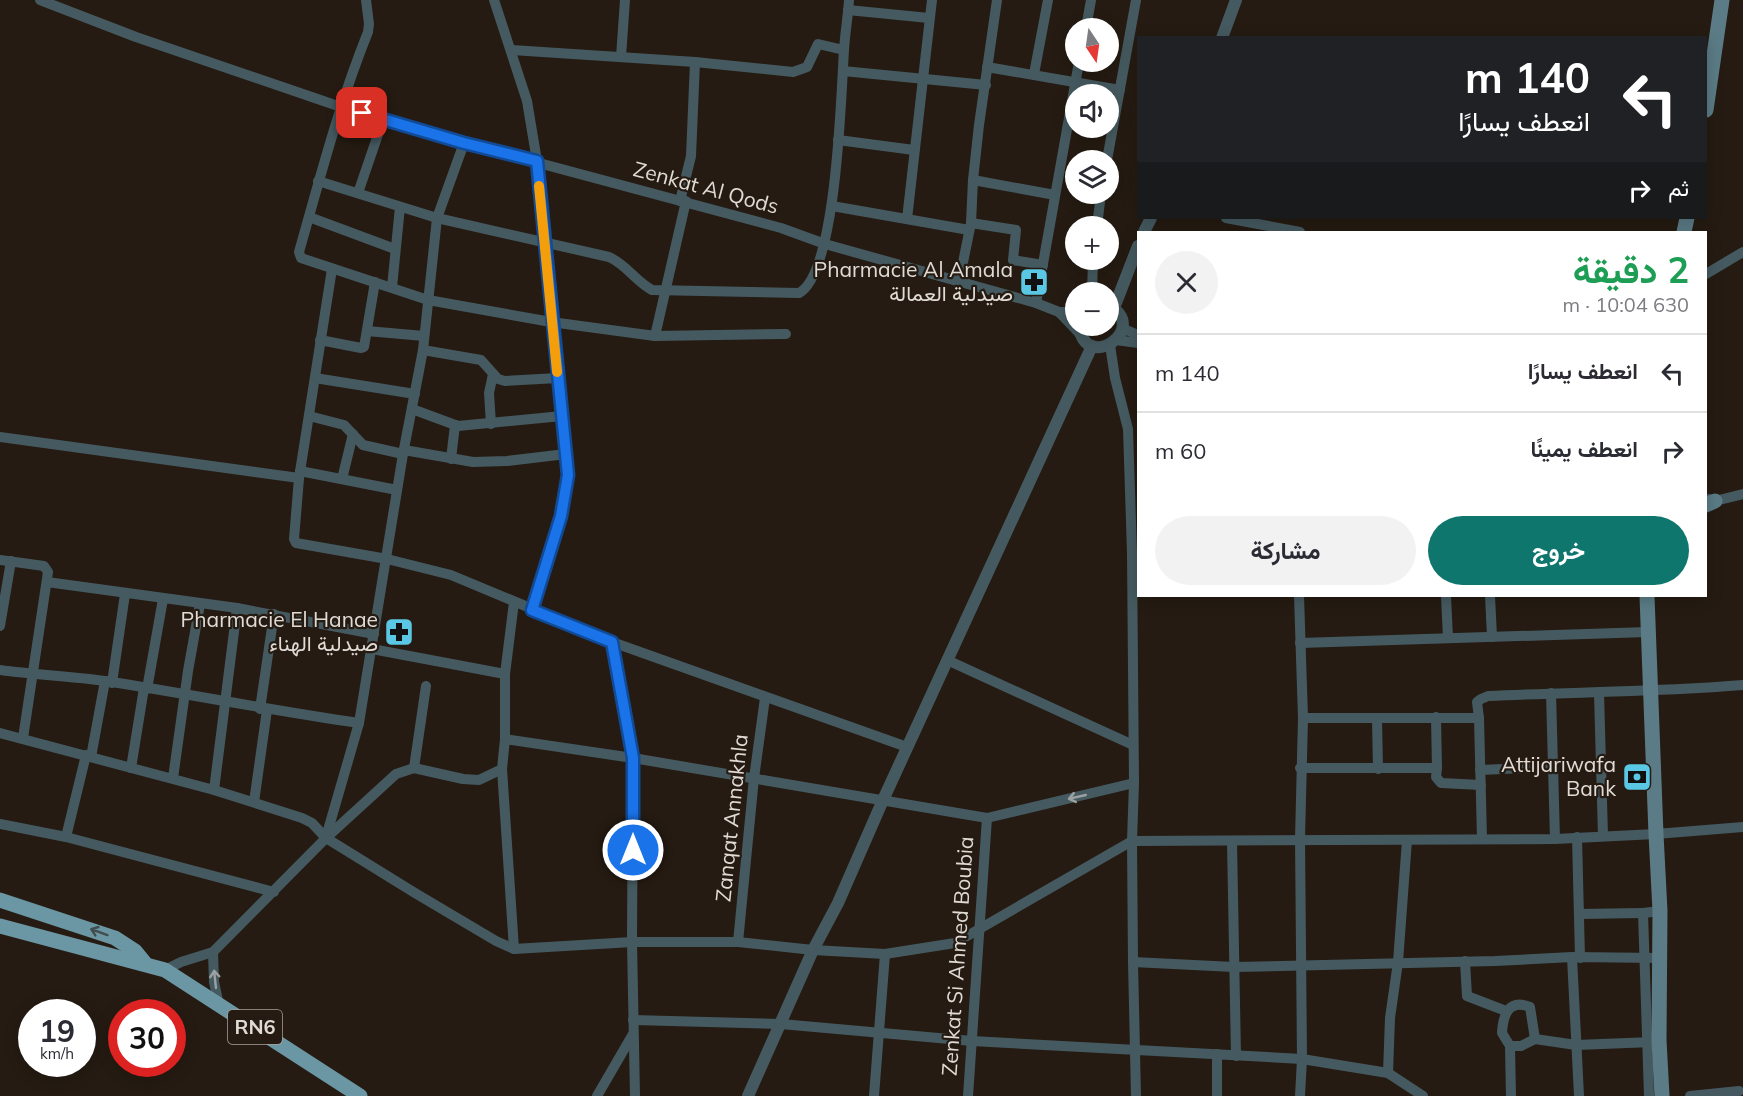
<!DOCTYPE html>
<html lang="ar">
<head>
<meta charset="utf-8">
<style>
	body { margin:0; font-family:Mulish,Vazirmatn,sans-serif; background:#f2f2f3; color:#2b2b33; direction:rtl; height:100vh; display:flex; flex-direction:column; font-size:22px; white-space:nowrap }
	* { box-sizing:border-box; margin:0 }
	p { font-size:20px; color:#7c7c81 }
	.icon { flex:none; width:33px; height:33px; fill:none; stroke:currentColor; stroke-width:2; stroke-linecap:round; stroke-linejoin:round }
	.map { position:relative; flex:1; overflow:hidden; direction:ltr }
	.panel { position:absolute; left:1137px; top:231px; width:570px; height:366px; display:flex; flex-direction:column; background:#fff; border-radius:0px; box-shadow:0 3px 15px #0003; direction:rtl }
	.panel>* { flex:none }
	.hud { position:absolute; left:1137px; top:36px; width:570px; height:183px; border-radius:0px; box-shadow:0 3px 15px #0003; direction:rtl; background:#202124; color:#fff; overflow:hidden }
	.needle { width:39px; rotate:167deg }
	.tools { position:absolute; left:1065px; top:18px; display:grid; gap:12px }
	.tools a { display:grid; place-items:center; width:54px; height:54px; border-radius:50%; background:#fff; box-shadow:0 3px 15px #0003; font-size:30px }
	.speed { position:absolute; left:18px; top:999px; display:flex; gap:12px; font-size:30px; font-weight:700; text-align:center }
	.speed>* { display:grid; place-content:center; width:78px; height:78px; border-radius:50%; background:#fff; box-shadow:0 3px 15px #0003; line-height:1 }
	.speed small { font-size:15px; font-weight:400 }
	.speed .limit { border:9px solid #d22; background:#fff; color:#111 }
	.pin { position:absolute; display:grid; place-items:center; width:51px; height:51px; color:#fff; margin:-26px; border-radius:12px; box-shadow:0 3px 9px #0006 }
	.me { position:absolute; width:66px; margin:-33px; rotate:0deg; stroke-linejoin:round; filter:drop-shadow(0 0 4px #0008) }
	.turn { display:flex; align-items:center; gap:21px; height:126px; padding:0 18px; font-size:27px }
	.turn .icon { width:78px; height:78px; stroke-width:2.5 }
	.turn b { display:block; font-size:42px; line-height:51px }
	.then { display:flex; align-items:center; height:57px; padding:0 18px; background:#0003; gap:12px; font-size:22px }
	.round { display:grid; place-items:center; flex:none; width:63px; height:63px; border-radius:32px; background:#f2f2f3 }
	.overview { display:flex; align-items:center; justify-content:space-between; height:102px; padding:0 18px }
	h1 { font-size:36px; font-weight:700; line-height:45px; color:#1e9e55 }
	.action { display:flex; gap:12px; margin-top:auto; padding:12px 18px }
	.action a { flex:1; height:69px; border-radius:36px; background:#0f766e; color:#fff; font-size:24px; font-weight:700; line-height:69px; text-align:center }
	.action a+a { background:#f2f2f3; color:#2b2b33 }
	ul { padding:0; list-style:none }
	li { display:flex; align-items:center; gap:18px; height:78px; padding:0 18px; border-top:2px solid #e1e1e2 }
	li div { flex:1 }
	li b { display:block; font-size:22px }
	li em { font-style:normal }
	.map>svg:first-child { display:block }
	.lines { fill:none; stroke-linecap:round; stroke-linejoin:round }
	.minor { stroke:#455a60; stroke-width:10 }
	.tertiary { stroke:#455a60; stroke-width:12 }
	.secondary { stroke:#5b7c86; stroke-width:15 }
	.primary { stroke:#6b97a4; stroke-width:15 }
	.oneway { stroke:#9ba1a0 }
	.oneway2 { stroke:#414d4c }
	.route-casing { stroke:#114b97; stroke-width:15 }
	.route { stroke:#1a73e8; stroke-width:10 }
	.slow { stroke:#f59e0b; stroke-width:10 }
	.labels { text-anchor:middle; stroke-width:4.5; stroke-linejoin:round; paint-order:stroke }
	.shield { fill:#251b12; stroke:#a9a19a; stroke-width:1.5 }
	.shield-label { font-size:20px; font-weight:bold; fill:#e1dbd5 }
	.street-label { font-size:21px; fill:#e1dbd5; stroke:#251b12 }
	.poi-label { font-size:21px; fill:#e1dbd5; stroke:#251b12; text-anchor:end }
</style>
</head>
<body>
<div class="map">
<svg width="1743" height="1096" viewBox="0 0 1743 1096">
	<rect width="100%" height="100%" fill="#251b12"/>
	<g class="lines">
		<g class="minor">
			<polyline points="40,0 136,37 341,107 464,143 781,228 825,244 1036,303 1059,312 1076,312"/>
			<path d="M366 0 369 24 368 32C339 104 320 178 299 252L301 258 428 300 551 322 655 336 786 334"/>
			<polyline points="494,0 527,101 537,161 551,322 567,461 565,503 532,611"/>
			<polyline points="848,10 929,18"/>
			<polyline points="1086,28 1091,0"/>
			<polyline points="512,50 695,62 793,72 807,67 818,44 844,50"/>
			<polyline points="621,57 625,0"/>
			<polyline points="987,67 1120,90"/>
			<polyline points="843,71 986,85"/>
			<polyline points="1034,74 1048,0"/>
			<polyline points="838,140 914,150"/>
			<polyline points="1107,160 1136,0"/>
			<polyline points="973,180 1055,195"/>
			<path d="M318 181 437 218 609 257C627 265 635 281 652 290L799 293C837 273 841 94 844 50 845 33 848 17 849 0"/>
			<polyline points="358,193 383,120"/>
			<polyline points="680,201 691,156 695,62"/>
			<polyline points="832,206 969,230"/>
			<polyline points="309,217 395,249"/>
			<polyline points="1226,218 1300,232"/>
			<polyline points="907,219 932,0"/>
			<polyline points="971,223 1016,230 1013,260 1043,265"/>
			<polyline points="1097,226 1101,194"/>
			<polyline points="332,269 299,478 294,539 296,543 387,559 451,575 612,642 907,747"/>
			<polyline points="1706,274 1743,252"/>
			<polyline points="959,282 971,223 973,180 979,125 997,0"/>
			<polyline points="392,287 400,207"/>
			<polyline points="1092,292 1093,260"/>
			<polyline points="1036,303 1079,62"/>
			<polyline points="1059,312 1080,334"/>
			<polyline points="1122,328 1138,335"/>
			<polyline points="367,331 424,336"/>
			<polyline points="655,336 686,201"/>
			<polyline points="320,340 361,348 364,347 375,282"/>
			<polyline points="1116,340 1138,343"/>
			<polyline points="1110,345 1115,378 1128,429 1132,552 1134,783 1132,841 1133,962 1136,1096"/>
			<polyline points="423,350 481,360 498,379 505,381 558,378"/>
			<polyline points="315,378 415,394"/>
			<polyline points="412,409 458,426 562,416"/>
			<polyline points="309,416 344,425 363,445 403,454"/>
			<polyline points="491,424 489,393 493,374"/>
			<polyline points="0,437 299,478"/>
			<polyline points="404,450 473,462 507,461 566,454"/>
			<polyline points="451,459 455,425"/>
			<polyline points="300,471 397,490"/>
			<polyline points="342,479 353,434"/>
			<polyline points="1709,499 1715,501 1743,494"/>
			<polyline points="0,560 44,566 48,572 23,738"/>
			<polyline points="47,582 237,608 374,634"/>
			<polyline points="1299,596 1303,718 1300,839 1302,1059 1300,1096"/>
			<polyline points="1446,596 1448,638"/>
			<polyline points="1490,596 1492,637"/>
			<polyline points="0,626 11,561"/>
			<polyline points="612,642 633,758 632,942 635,1096"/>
			<polyline points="1300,643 1648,632"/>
			<polyline points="372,649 505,674"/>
			<polyline points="947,660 1133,745"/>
			<path d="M0 670C35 675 70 676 105 681 190 694 274 711 359 723"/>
			<polyline points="112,683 125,594"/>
			<polyline points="147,689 163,599"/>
			<polyline points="1551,693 1555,839"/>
			<polyline points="1599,693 1603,836"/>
			<polyline points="260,709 274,614"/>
			<polyline points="1436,717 1437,768"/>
			<polyline points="1303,718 1479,718"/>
			<polyline points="1377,719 1378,769"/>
			<polyline points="0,733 214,790 302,818 312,823 326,838 415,893 496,941 514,949 632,942 738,942 813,950 885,954 955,943 1132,841 1555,839 1656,834 1743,827"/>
			<polyline points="505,739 505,674 514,602"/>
			<polyline points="91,757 105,681"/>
			<polyline points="131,768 144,688"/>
			<polyline points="414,768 426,686"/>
			<polyline points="1300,768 1437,768 1436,777 1441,783 1481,785"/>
			<polyline points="502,769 514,949"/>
			<polyline points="1480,770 1553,767"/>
			<polyline points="173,778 188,671 200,604"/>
			<polyline points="214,790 237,608"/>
			<polyline points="254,802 267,710"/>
			<polyline points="0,824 66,837 274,892"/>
			<polyline points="66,837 86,755"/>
			<polyline points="326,837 359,723 403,454 423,350 437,218 464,143"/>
			<polyline points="1577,837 1580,958"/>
			<path d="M1482 839 1479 718 1477 702 1481 699 1488 696C1573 692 1658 692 1743 685"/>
			<polyline points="1232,842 1236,1056"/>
			<polyline points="1579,914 1643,913"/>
			<polyline points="738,942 754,778 765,698"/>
			<polyline points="213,952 214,982 219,1005"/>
			<polyline points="1572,957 1579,1096"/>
			<polyline points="1465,961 1467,996 1506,1011"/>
			<polyline points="1133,962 1234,967 1495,961 1572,957 1660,958"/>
			<polyline points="165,970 181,962 213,952 326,838 396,774 414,768 463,779 479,780 502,769 505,739 633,758 987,818 1134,783"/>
			<polyline points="633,1020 781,1024 972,1041 1302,1059 1388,1073 1423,1096"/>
			<polyline points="1510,1046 1521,1046 1535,1039 1576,1045 1653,1042"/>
			<polyline points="1388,1073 1390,1018 1398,962 1407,840"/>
			<polyline points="597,1096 633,1034"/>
			<polyline points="874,1096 885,954"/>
			<polyline points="968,1096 987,818"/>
			<polyline points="1217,1096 1217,1054"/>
			<path d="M1511 1096 1510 1046 1502 1033C1503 1016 1508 998 1530 1007L1535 1039"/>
			<polyline points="1649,1096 1643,913 1660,911"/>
			<polyline points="1690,1096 1739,1091"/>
		</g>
		<g class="tertiary">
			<polyline points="1222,38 1236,0"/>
			<polyline points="1144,232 1151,218"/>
			<polyline points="1114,308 1138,246"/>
			<path d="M1079 326C1085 374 1152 328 1108 305"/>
			<polyline points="748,1096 813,950 838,903 883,800 1092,346"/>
		</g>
		<g class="secondary">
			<polyline points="1706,110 1722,0"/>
			<polyline points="1684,232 1687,218"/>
			<polyline points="1706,505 1715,501"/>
			<polyline points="1647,596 1656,834 1660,911 1659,1040 1662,1096"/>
		</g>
		<g class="primary">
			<polyline points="0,900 115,938 135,951 144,962"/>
			<polyline points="0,926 165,970 360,1096"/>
		</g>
	</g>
	<defs><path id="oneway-shaft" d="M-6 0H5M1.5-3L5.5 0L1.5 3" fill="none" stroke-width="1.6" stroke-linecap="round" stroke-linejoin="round" transform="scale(1.5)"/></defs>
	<g class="oneway">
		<use href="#oneway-shaft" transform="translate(1077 797) rotate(167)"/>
		<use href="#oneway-shaft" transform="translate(215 979) rotate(-96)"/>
	</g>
	<use class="oneway2" href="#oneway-shaft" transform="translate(99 932) rotate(-160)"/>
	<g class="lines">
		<g class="route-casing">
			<polyline id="route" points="362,113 464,143 537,161 568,475 561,516 532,610 612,642 633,758 633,850"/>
		</g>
		<use href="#route" class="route"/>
		<polyline class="slow" points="539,186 557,372"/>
	</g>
	<defs>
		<g id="pharmacy-square" transform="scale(1.5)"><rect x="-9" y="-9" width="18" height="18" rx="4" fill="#5ac8e5" stroke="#251b12"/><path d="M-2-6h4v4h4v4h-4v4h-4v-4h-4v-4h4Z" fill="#111"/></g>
		<g id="bank-square" transform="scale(1.5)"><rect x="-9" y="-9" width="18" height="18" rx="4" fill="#5ac8e5" stroke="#251b12"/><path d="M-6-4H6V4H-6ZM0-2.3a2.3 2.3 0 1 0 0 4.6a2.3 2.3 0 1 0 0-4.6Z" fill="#111"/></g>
	</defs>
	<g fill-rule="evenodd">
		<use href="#pharmacy-square" x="1034" y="282"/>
		<use href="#pharmacy-square" x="399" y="632"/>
		<use href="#bank-square" x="1637" y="777"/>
	</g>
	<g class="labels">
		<rect class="shield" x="228" y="1010" width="54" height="34" rx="4.5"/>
		<g class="shield-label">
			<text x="255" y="1034">RN6</text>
		</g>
		<g class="street-label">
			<text transform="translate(706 188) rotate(15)" y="7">Zenkat Al Qods</text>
			<text transform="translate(732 818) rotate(-84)" y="7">Zanqat Annakhla</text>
			<text transform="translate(958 956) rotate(-86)" y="7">Zenkat Si Ahmed Boubia</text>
		</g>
		<g class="poi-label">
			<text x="1013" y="277">Pharmacie Al Amala<tspan x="1013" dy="24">صيدلية العمالة</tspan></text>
			<text x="378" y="627">Pharmacie El Hanae<tspan x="378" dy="24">صيدلية الهناء</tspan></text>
			<text x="1616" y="772">Attijariwafa<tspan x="1616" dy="24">Bank</tspan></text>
		</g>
	</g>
</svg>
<div class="tools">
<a><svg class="needle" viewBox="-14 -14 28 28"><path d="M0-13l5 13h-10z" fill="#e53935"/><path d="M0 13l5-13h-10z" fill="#7c7c81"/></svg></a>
<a><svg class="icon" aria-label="sound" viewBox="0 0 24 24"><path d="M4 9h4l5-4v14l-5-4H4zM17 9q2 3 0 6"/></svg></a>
<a><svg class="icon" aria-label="layers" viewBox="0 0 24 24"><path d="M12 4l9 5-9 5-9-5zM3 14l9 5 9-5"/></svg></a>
<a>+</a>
<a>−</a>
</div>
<div class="speed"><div>19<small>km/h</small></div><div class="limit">30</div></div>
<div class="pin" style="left:362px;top:113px;background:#d93025"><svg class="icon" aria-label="arrive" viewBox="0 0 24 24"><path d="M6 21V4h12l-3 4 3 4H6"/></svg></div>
<svg class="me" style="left:633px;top:850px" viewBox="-20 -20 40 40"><circle r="17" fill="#1a73e8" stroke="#fff" stroke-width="3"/><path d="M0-11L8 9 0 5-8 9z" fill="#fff"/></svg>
<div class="hud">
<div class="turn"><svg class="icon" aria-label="left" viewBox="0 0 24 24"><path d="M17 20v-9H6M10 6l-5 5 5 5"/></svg><div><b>140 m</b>انعطف يسارًا</div></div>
<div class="then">ثم<svg class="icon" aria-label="right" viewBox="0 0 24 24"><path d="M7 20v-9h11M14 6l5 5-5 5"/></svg></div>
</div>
<section class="panel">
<div class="overview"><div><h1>2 دقيقة</h1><p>630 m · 10:04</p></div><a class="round"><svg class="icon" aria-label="close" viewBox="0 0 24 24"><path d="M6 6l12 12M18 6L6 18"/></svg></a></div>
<ul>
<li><svg class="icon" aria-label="left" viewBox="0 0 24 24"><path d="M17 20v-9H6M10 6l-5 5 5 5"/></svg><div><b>انعطف يسارًا</b></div><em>140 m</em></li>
<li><svg class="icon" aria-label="right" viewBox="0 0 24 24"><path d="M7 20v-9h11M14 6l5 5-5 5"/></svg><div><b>انعطف يمينًا</b></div><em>60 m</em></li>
</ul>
<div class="action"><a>خروج</a><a>مشاركة</a></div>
</section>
</div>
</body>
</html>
